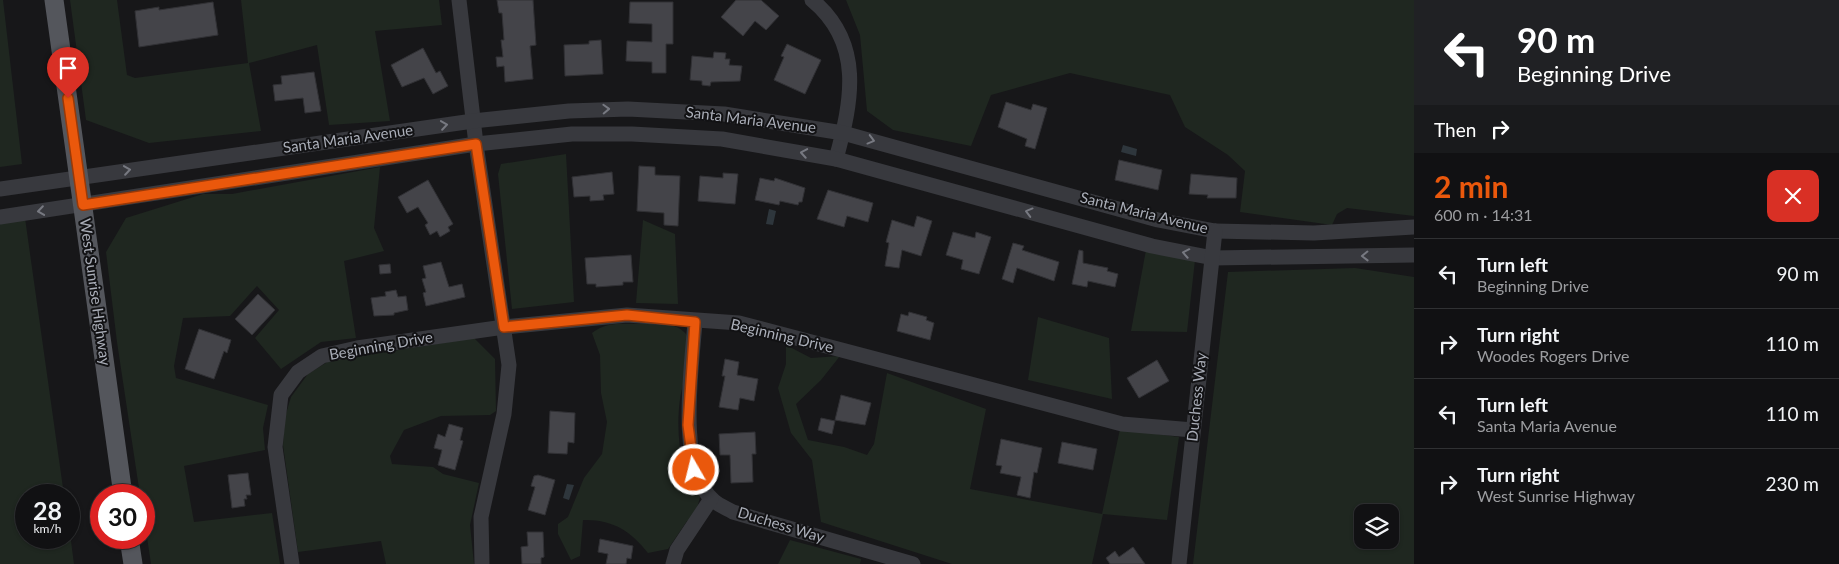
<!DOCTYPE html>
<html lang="en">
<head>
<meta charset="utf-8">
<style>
	body { margin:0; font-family:Lato,sans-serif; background:#1e1f21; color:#f1f3f6; height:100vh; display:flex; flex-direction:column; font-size:19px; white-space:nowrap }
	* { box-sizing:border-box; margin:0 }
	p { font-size:16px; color:#9c9da0 }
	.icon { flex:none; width:28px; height:28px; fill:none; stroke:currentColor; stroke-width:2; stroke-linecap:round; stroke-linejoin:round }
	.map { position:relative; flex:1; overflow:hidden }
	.details { display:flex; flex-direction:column; background:#111113; width:425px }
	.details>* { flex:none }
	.banner { background:#202124; color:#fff; overflow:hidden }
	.fabs { position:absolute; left:1354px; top:504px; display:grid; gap:10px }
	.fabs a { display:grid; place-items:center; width:45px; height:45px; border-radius:10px; background:#111113; box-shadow:0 1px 4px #0004,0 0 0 1px #303133; font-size:25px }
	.speed { position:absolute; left:15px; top:484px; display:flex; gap:10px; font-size:25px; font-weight:700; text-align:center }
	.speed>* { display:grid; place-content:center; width:65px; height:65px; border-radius:50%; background:#111113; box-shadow:0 1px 4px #0004,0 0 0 1px #303133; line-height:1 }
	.speed small { font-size:12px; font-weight:400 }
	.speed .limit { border:8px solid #d22; background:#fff; color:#111 }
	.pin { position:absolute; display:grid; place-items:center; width:42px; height:42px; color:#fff; margin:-51px -21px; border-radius:50% 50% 50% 0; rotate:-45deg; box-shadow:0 0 5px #0007 }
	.pin .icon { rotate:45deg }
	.me { position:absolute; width:55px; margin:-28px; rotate:352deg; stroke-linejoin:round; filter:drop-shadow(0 0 4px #0008) }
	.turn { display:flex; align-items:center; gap:18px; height:105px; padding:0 20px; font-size:22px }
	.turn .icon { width:65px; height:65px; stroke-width:2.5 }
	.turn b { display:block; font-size:35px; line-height:42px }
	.then { display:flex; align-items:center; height:48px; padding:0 20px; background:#0003; gap:10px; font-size:19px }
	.round { display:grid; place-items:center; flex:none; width:52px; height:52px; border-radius:10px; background:#1e1f21 }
	.overview { display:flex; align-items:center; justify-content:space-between; height:85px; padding:0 20px }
	h1 { font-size:30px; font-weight:700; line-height:38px; color:#ea580c }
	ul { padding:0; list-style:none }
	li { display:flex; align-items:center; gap:15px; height:70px; padding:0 20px; border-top:1px solid #303133 }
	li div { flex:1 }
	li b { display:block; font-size:19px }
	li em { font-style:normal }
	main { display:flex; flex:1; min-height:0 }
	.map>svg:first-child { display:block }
	.green { fill:#1f2720; fill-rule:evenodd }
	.water { fill:#2e363c }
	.building { fill:#444449; stroke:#313135 }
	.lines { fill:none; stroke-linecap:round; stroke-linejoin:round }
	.minor { stroke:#38393e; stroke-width:15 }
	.major { stroke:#54565c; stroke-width:19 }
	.oneway { stroke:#777981 }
	.route-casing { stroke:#983908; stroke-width:12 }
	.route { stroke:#ea580c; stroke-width:9 }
	.labels { text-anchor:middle; stroke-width:4; stroke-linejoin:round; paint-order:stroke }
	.street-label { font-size:15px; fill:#aaaeb8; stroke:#121214 }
</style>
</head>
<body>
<main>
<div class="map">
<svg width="1414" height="564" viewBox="0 0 1414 564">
	<rect width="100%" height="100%" fill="#171719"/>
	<g class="green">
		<polygon points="0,0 3,0 22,164 0,167"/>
		<polygon points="70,0 117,0 127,75 135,78 248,63 241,0 439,0 442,25 375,31 390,121 329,125 317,45 249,63 261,131 149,143 86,120"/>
		<polygon points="846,0 1414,0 1414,216 1347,208 1337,214 1332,225 1240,212 1245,171 1228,155 1185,127 1170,95 1070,73 991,95 971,146 893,130 867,111 860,35"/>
		<polygon points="566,154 574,302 512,309 498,174 501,164"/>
		<polygon points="380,167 374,228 384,251 344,261 356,338 321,342 281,369 255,338 279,310 257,286 230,316 183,318 174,366 176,378 268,405 263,428 265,450 184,466 194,522 272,513 280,564 151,564 144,517 144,495 140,495 117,342 106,252 126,218 203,194 232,194"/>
		<polygon points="25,218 64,495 26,495 26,538 69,538 69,526 74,564 0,564 0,224"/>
		<polygon points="643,220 675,234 678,304 636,303"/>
		<polygon points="1146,250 1195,260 1187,332 1131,331"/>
		<path d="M1355 268 1414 277V564H1193L1228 272ZM1362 512H1390V540H1362Z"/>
		<polygon points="1038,317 1109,338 1112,399 1028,380"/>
		<path d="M649 323C658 328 671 320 684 332 697 342 682 385 680 399 677 421 678 446 684 467 687 478 696 487 700 497L695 516 687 521 668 549 648 553C631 531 612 519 583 520L580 556 571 560 558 534V524L568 517 584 478 602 454 607 422 601 393 600 355 592 333C610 319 627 326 649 323Z"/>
		<polygon points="474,338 495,359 496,411 490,415 441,416 404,430 390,456 392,464 433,467 443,474 479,483 470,525 474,564 386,564 381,541 298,552 283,445 285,417 291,397 308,374 329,361"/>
		<polygon points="786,345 811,358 840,356 821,380 796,404 808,440 844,447 867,455 874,444 887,373 986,409 970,489 1102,514 1120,429 1179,437 1167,520 1103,514 1092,564 952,564 821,522 812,460 791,433 778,388 786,364"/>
		<polygon points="790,540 861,559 860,564 778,564"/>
	</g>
	<g class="water">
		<polygon points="1123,145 1137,149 1136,156 1121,152"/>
		<polygon points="769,209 776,211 773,225 766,224"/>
		<polygon points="567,484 574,485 569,500 563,498"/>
	</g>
	<g class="building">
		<polygon points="497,0 533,0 536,45 530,46 533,79 505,82 504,66 497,67 496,57 503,57 501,40 504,40 502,13 499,13"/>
		<polygon points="736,0 761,0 779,16 766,30 755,21 743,36 721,17"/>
		<polygon points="213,2 218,35 139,47 135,11 159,7 159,10"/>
		<polygon points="630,2 673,2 673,44 666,44 666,73 652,73 652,62 626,61 627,41 652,42 652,24 629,23"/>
		<polygon points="601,40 603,74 565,76 564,45 589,44 589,41"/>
		<polygon points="787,44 821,60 805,94 774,80 784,57 781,56"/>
		<polygon points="423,48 436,73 440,71 448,86 433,94 424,78 402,87 391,65"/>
		<polygon points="714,52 726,53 725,59 730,59 729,65 742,66 740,81 711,82 710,86 702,85 702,81 690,80 692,56 713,58"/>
		<polygon points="314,72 321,111 305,113 303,98 275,101 273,85 282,84 281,76"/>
		<polygon points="1006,102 1031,110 1033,104 1047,108 1035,149 1025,146 1027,139 998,127"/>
		<polygon points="1119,160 1162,170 1158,190 1115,180"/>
		<polygon points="639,166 655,167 655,175 680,176 678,226 664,225 664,213 637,211"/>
		<polygon points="612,172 614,194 603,195 604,200 590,201 590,196 574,197 572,177"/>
		<polygon points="723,173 738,174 735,204 698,201 700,176 723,178"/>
		<polygon points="1191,174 1237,178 1236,198 1207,198 1208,195 1189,194"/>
		<polygon points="760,178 774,181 775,178 805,188 802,202 799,202 798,205 780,201 779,205 755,200"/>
		<polygon points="428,180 453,224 448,227 450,231 440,237 437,231 430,235 425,225 428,223 418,207 407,213 398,197"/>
		<polygon points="828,190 873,203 868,222 847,216 844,227 817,219"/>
		<polygon points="917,216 932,221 921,256 902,250 899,268 885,266 889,243 886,242 892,220 914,227"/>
		<polygon points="953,232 975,238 976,232 991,237 979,274 961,269 963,260 946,255"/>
		<polygon points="1013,243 1024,246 1022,250 1059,262 1054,281 1017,268 1013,283 1002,279"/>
		<polygon points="1079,250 1083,251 1083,263 1108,268 1107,271 1118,274 1115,287 1088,281 1087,287 1072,284"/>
		<polygon points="631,255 633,282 623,282 623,285 596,287 596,284 587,284 585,258"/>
		<polygon points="441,262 449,287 462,284 465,297 426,306 423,293 426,292 422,279 426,278 423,266"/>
		<polygon points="390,264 391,273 380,274 379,265"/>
		<polygon points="396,290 398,297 406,296 408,310 394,313 394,315 374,316 371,298 386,296 385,292"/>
		<polygon points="258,294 275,310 252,335 235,319"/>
		<polygon points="909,312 927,317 926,320 934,323 930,340 897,331 901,314 908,316"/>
		<polygon points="199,329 231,340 227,353 224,351 214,379 185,369"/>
		<polygon points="725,359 739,362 737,375 758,379 754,401 740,398 738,410 719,407 725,376 722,376"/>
		<polygon points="1157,360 1169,381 1139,398 1127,378"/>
		<polygon points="841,395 871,403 865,425 835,420"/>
		<polygon points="550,411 575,413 574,443 568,442 567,454 548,453"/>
		<polygon points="821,418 835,421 832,434 818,430"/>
		<polygon points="449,424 463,428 460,440 463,441 455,470 438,465 442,450 434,448 438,434 445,437"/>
		<polygon points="755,432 756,454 752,454 753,482 731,483 730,455 720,455 719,434"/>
		<polygon points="1001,439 1042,448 1037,473 1034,472 1030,498 1017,495 1021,477 1000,473 1002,466 996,465"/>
		<polygon points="1062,442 1097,449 1093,470 1058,463"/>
		<polygon points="248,473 251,495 246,495 247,499 244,499 245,506 232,508 228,475"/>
		<polygon points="538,475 555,480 545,515 528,510 535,487 531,486 534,476"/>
		<polygon points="527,532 543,532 544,557 541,558 541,564 522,564 521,547 528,546"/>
		<polygon points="600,539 633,546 631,559 627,558 626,564 606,564 608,554 598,552"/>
		<polygon points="1133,547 1145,564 1110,564 1106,558 1115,551 1119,557"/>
	</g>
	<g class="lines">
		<g class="minor">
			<polyline points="459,0 476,144 509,365 504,414 481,517 482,564"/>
			<path d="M812 0C864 43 852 101 836 159"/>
			<polyline points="0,189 473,121 569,111 628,109 724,114 843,133 1158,220 1215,231 1314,233 1414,227"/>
			<polyline points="0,217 476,144 572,134 632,134 722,139 836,159 1152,246 1213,258 1414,255"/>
			<path d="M695 322C692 366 676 469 713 500 718 505 726 508 733 512L913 564"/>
			<polyline points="292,564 275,447 281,395 298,372 322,356 357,348 504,327 627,315 739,323 1122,424 1193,430"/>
			<polyline points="673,564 677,550 711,499"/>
			<polyline points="1179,564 1215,231"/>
		</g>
		<g class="major">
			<polyline points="54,0 123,495"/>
			<polyline points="129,538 133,564"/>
		</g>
	</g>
	<defs><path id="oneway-chevron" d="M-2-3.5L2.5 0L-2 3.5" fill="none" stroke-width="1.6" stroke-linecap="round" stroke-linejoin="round" transform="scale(1.25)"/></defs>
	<g class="oneway">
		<use href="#oneway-chevron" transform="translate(606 109) rotate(-2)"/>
		<use href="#oneway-chevron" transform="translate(444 125) rotate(-8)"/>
		<use href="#oneway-chevron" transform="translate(871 140) rotate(15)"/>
		<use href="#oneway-chevron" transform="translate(804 153) rotate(-170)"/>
		<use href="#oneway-chevron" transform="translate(127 170) rotate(-8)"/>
		<use href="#oneway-chevron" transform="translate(41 211) rotate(172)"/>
		<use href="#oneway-chevron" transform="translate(1029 212) rotate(-165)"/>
		<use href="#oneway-chevron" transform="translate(1186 253) rotate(-169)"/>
		<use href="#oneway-chevron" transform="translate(1365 256) rotate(179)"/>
	</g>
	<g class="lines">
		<g class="route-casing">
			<polyline id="route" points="68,98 83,205 476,144 504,327 627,315 695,322 688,425 694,470"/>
		</g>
		<use href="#route" class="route"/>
	</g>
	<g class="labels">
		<g class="street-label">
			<text transform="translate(751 120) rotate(7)" y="5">Santa Maria Avenue</text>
			<text transform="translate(348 139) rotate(-8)" y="5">Santa Maria Avenue</text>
			<text transform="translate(1144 213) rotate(14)" y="5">Santa Maria Avenue</text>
			<text transform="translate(95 292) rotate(82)" y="5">West Sunrise Highway</text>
			<text transform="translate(782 336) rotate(13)" y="5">Beginning Drive</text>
			<text transform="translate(381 346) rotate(-10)" y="5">Beginning Drive</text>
			<text transform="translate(1197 397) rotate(-84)" y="5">Duchess Way</text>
			<text transform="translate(781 525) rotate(17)" y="5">Duchess Way</text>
		</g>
	</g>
</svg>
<div class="fabs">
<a><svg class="icon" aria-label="layers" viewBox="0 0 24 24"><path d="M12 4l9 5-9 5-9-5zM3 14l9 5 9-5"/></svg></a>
</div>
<div class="speed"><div>28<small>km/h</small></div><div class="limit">30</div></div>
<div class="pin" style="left:68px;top:98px;background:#d93025"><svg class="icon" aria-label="arrive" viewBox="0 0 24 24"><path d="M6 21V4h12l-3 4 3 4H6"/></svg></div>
<svg class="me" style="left:694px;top:470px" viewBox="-20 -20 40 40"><circle r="17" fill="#ea580c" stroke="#fff" stroke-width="3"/><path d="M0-11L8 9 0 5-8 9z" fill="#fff"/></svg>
</div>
<section class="details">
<div class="banner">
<div class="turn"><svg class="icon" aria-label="left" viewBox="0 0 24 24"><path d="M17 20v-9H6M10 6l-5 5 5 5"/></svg><div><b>90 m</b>Beginning Drive</div></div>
<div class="then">Then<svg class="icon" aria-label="right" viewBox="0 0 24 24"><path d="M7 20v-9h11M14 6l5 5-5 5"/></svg></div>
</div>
<div class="overview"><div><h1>2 min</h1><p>600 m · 14:31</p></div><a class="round" style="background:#d93025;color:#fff"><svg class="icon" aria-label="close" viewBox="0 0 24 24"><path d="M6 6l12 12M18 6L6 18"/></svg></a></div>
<ul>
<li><svg class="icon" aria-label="left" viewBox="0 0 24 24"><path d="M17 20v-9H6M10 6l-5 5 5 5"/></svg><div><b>Turn left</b><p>Beginning Drive</p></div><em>90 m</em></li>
<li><svg class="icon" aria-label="right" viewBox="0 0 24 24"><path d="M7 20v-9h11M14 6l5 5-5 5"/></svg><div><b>Turn right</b><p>Woodes Rogers Drive</p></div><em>110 m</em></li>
<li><svg class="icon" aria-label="left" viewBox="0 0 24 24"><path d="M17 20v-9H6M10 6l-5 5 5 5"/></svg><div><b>Turn left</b><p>Santa Maria Avenue</p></div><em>110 m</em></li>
<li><svg class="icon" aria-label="right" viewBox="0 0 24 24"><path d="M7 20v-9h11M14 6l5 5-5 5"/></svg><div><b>Turn right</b><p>West Sunrise Highway</p></div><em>230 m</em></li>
</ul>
</section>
</main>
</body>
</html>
